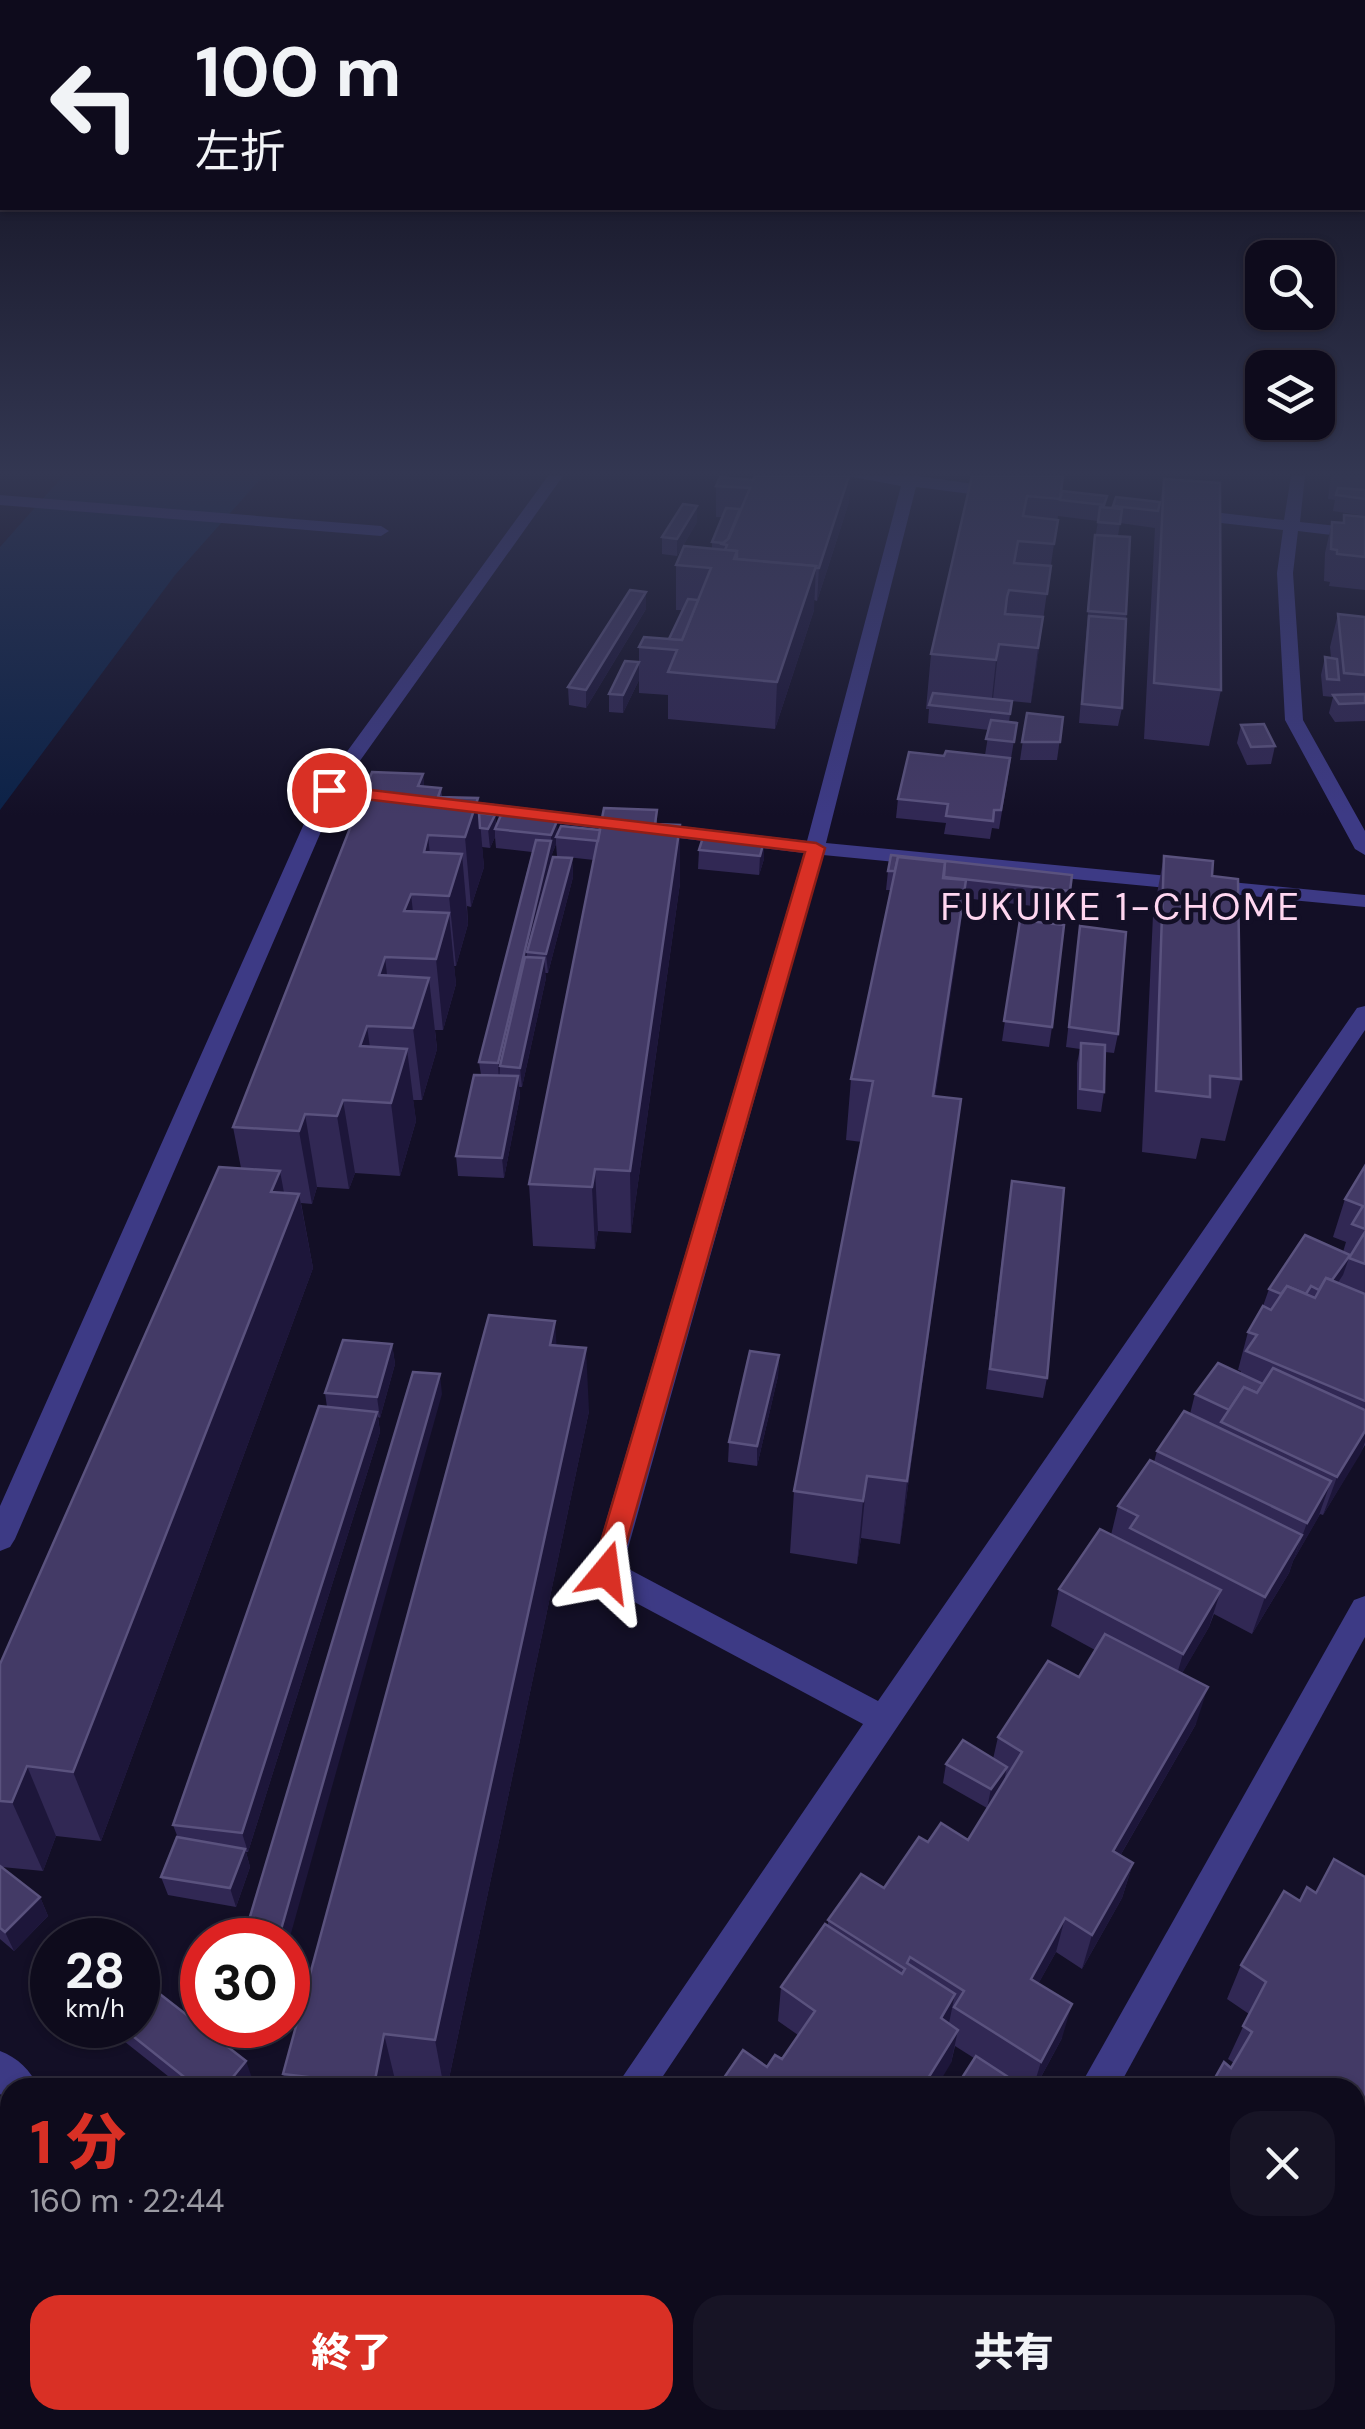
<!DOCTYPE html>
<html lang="ja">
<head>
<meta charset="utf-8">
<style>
	body { margin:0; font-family:"DM Sans","Noto Sans JP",sans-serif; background:#171425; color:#f1f3f6; height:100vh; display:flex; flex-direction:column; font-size:38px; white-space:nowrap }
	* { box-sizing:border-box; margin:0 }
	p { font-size:32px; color:#9b9ba3 }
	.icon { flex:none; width:55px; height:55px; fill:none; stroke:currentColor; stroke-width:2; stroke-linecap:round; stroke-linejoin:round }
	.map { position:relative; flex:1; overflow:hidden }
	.side { position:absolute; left:0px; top:2078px; width:1365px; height:352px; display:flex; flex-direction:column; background:#0e0b1c; border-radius:30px 30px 0 0; box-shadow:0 2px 8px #0004,0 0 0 2px #2e2b3b }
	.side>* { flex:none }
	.guide { position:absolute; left:0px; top:0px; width:1365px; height:210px; box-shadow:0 2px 8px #0004,0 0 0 2px #2e2b3b; background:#0e0b1c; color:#f1f3f6; overflow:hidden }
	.buttons { position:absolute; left:1245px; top:240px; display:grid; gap:20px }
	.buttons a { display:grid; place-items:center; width:90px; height:90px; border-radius:20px; background:#0e0b1c; box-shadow:0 2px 8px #0004,0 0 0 2px #2e2b3b; font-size:50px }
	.speed { position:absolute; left:30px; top:1918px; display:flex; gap:20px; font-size:50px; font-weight:700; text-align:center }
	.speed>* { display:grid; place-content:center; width:130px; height:130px; border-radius:50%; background:#0e0b1c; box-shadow:0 2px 8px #0004,0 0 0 2px #2e2b3b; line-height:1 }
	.speed small { font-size:25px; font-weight:400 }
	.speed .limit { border:15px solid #d22; background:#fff; color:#111 }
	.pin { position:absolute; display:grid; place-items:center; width:85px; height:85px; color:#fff; margin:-42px; border:5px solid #fff; border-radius:50%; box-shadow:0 2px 10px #0007 }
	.me { position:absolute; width:110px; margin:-55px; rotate:16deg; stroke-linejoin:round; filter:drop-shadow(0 0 8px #0008) }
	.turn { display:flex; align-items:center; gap:35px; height:210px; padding:0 30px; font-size:45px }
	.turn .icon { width:130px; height:130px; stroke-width:2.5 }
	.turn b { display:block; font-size:70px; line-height:85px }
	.round { display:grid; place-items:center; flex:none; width:105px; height:105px; border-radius:30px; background:#171425 }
	.headline { display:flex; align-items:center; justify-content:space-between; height:170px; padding:0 30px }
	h1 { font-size:60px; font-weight:800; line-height:75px; color:#d93025 }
	.button { display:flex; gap:20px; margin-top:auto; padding:20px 30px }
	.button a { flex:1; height:115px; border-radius:30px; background:#d93025; color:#fff; font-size:40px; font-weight:800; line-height:115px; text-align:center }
	.button a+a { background:#171425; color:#f1f3f6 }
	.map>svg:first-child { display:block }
	.water { fill:#0c2248 }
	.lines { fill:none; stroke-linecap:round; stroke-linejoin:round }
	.minor { fill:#3d3a85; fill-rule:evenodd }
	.wall { fill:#312854 }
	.shaded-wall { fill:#1d163a }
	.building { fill:#433a66; stroke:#5a527e; stroke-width:2.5 }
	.route { fill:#d93025; stroke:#8d1f18; stroke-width:2.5 }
	.labels { text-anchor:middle; stroke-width:9; stroke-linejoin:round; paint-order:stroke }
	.neighbourhood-label { font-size:38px; letter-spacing:2.5px; fill:#ffd6f0; stroke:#130f26 }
</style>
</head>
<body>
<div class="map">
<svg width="1365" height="2429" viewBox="0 0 1365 2429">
	<rect width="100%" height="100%" fill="#130f26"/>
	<polygon class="water" points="63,476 263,476 175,575 0,810 0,547"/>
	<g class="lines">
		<g class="minor">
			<polygon points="548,476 563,476 342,786 396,792 406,798 396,804 336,797 15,1539 10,1547 0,1551 0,1506 319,790"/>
			<polygon points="848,476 918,476 1002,488 1010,493 1002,498 916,487 826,843 1365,895 1365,907 823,855 623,1566 878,1701 1357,1008 1365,1006 1365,1030 655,2088 615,2088 863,1724 595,1581 591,1572 804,853 445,810 435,804 445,798 807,841 901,486"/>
			<polygon points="1291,476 1305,476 1300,522 1365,529 1365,539 1298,531 1293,573 1303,720 1365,831 1365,855 1355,849 1285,720 1277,573 1283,530 1186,519 1178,514 1186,509 1284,520"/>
			<polygon points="0,495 381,526 389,531 381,536 0,505"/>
			<polygon points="1365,1596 1365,1637 1118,2088 1079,2088 1354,1600"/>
			<path d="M0 2051C18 2058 31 2070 38 2088H10V2102L0 2094Z"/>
			<polygon points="369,2420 417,2420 421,2429 373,2429"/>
			<polygon points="889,2420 933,2420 929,2429 885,2429"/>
		</g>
	</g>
	<g class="wall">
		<polygon points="972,476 1061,491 1107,496 1105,507 1113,508 1116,497 1160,502 1164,479 1221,690 1209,746 1144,739 1155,528 1120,523 1118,536 1130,537 1122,708 1118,726 1079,723 1093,551 1098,521 1058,516 1031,703 993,699 1012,701 1009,722 1017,723 999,829 992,828 990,839 944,834 946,823 896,818 898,799 944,756 985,755 989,730 928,723 929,709 926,709 931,654"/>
		<polygon points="1331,476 1365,476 1365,516 1333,511 1335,500 1328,499"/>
		<polygon points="720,477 849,502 817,601 814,600 814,610 775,729 668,719 668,695 639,693 639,680 623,713 609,712 609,694 639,662 639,647 669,639 683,610 676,610 676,565 712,549 712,542 722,517 716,517 716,486"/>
		<polygon points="1344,515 1365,517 1365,590 1329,586 1330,582 1324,581 1325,553 1332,522 1343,522"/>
		<polygon points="697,522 677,556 662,554 662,537"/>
		<polygon points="646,592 646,609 586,708 569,705 568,687"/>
		<polygon points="1338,614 1365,617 1365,721 1335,722 1329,713 1333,697 1323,696 1321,675 1325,657 1331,658 1330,647"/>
		<polygon points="1027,713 1063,717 1057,760 1020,760"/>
		<polygon points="1241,725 1275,746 1271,764 1247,765 1237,743"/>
		<polygon points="423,774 424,787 441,788 442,797 478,798 479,813 495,815 496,826 558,833 600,830 657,810 657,824 680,883 631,1233 598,1231 595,1249 533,1246 529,1184 594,860 557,856 556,844 552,854 552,860 572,858 573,877 548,973 545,973 546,978 522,1087 519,1087 520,1096 504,1178 458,1176 456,1156 481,1075 479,1062 532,852 496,848 495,837 490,848 482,847 484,867 471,907 467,906 468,924 456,966 454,966 456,984 443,1030 435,1030 437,1049 422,1100 413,1100 416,1121 400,1176 355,1173 349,1189 317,1187 312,1204 301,1203 313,1268 101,1841 56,1836 43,1871 2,1867 40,1897 48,1916 14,1951 0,1939 0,1664 241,1168 233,1127"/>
		<polygon points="764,841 764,859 759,875 698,869 699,850"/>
		<polygon points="1164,856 1212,876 1241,1079 1225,1141 1201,1138 1196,1159 1142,1152 1153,915"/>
		<polygon points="888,871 1070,891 1067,910 964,898 935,1096 961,1099 900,1544 861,1538 857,1564 790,1553 794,1491 862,1142 846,1140 851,1079 891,890 886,890"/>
		<polygon points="1020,920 1052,1027 1049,1047 1002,1041"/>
		<polygon points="1080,926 1118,1034 1114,1053 1105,1052 1104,1092 1101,1112 1077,1109 1077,1063 1080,1049 1066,1047"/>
		<polygon points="1365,1166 1365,1445 1323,1515 1320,1514 1293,1561 1289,1573 1252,1634 1214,1614 1209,1627 1182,1673 1196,1724 1120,1856 1133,1863 1122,1898 1082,1969 1056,1952 1038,1984 1062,2038 1035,2088 958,2088 960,2081 974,2058 955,2046 951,2063 767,2067 782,2059 798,2035 778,2021 781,1987 828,1925 828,1920 884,1888 928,1842 968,1840 987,1808 943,1783 946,1764 993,1759 998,1737 1079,1677 1095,1650 1051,1626 1059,1589 1111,1535 1118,1506 1154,1462 1157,1451 1190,1414 1195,1394 1240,1373 1241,1371 1238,1370 1248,1332 1263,1306 1269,1289 1343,1252 1346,1242 1333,1237 1345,1199"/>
		<polygon points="1009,1201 1047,1378 1043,1398 986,1389"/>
		<polygon points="392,1344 395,1364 380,1418 378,1417 380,1432 248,1852 246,1852 250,1867 236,1907 168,1895 161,1877 178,1838 173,1825 327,1407 325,1393"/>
		<polygon points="557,1345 589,1411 447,2088 288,2088 283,2074"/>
		<polygon points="779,1355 778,1376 757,1466 728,1462 729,1442"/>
		<polygon points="1365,1877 1365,2131 1362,2128 1355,2088 1211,2088 1224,2062 1231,2068 1234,2063 1228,2059 1249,2014 1227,1999 1241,1965 1300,1901 1316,1893"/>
		<polygon points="142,1962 149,1980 146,1984 252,2078 244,2088 183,2088 110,2030 108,2025 138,2025"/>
		<polygon points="599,2420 869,2420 864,2429 599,2429"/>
		<polygon points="1100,2420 1355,2420 1362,2429 1096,2429"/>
	</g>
	<g class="shaded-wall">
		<polygon points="849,476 851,476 849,502 817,601 819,568"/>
		<polygon points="697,506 697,522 677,556 677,539"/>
		<polygon points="816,566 814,610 775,729 777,682"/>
		<polygon points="646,592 646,609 586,708 586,690"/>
		<polygon points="1043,617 1036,672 1031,703 1038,648"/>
		<polygon points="999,644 993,699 990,716 996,660"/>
		<polygon points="639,662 639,680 623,713 623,695"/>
		<polygon points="423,774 428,835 434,895 428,895 418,786"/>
		<polygon points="478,798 484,867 471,907 465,837"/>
		<polygon points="495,815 496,829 495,829 495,837 490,848 488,829"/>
		<polygon points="557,821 558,838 556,837 556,844 552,854 552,860 527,952 527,964 500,1066 499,1082 498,1063 551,841 551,835"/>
		<polygon points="680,825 680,883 631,1233 630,1171"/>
		<polygon points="764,841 764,859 759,875 760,856"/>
		<polygon points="462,854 468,924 456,966 449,896"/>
		<polygon points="572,858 573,877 548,973 546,954"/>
		<polygon points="966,880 959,940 926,1158 933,1096"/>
		<polygon points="411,894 418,958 404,911"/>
		<polygon points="449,913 456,984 443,1030 436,959"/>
		<polygon points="385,957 393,1027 379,975"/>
		<polygon points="544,958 546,978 522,1087 520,1068"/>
		<polygon points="429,978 437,1049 422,1100 413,1028"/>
		<polygon points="367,1026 377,1098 360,1046"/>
		<polygon points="407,1049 416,1121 400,1176 391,1103"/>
		<polygon points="518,1076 520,1096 504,1178 502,1158"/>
		<polygon points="961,1099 953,1161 900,1544 907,1481"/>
		<polygon points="343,1100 355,1173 349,1189 337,1116"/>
		<polygon points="305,1114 317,1187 312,1204 299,1131"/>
		<polygon points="595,1169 598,1231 595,1249 592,1187"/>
		<polygon points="280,1171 289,1220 299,1194 313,1268 101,1841 73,1772 271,1192"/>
		<polygon points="1350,1255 1343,1275 1318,1312 1324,1292"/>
		<polygon points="555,1321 559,1384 550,1345"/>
		<polygon points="392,1344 395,1364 380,1418 377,1397"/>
		<polygon points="586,1348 589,1411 447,2088 444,2088 435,2040"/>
		<polygon points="779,1355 778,1376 757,1466 757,1446"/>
		<polygon points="440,1374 442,1394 288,1944 288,1940 278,1940"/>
		<polygon points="377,1412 380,1432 248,1852 242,1833"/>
		<polygon points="1365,1431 1365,1442 1361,1453 1323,1515 1337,1477"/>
		<polygon points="867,1476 861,1538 857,1564 863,1501"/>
		<polygon points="1331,1481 1318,1518 1293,1561 1307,1523"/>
		<polygon points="1302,1535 1289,1573 1252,1634 1265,1597"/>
		<polygon points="1221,1590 1209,1627 1172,1691 1183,1654"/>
		<polygon points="1208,1687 1196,1724 1102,1887 1113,1851"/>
		<polygon points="27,1766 56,1836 43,1871 12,1802"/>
		<polygon points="1007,1767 1003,1786 987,1808 991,1789"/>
		<polygon points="245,1849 250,1867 236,1907 230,1888"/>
		<polygon points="1133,1863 1122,1898 1082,1969 1092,1935"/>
		<polygon points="40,1897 48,1916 14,1951 5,1932"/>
		<polygon points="1065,1918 1056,1952 1022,2013 1031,1979"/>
		<polygon points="142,1962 149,1980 138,1993 138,1967"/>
		<polygon points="955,1994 948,2028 941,2018"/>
		<polygon points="1072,2004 1062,2038 1035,2088 1033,2088 1041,2062"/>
		<polygon points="958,2030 951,2063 936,2088 922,2088"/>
		<polygon points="384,2034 397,2088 374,2088 374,2085"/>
		<polygon points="246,2061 252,2078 244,2088 224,2088"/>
		<polygon points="56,2420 71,2420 68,2429 54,2429"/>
		<polygon points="860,2420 869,2420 864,2429 856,2429"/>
	</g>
	<g class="building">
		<polygon points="755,476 849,476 819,568 815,568 816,566 737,559 737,551 725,550 727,545 722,544 729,538 750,488 716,486 720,477 753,480"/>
		<polygon points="972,476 1063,476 1060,499 1027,496 1023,516 1058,520 1054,544 1018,541 1014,563 1051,566 1047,594 1009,590 1007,597 1005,614 1043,617 1038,648 999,644 996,660 931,654"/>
		<polygon points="1164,479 1220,483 1221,690 1154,683"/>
		<polygon points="1338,488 1365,490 1365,499 1336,495"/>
		<polygon points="1062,491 1107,496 1104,505 1060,500"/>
		<polygon points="1116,497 1160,502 1158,511 1113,506"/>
		<polygon points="683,504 697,506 677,539 662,537"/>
		<polygon points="1100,507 1122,509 1120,524 1098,522"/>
		<polygon points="726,508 740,509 728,539 723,543 712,542"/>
		<polygon points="1344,515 1365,517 1365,557 1337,554 1337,550 1331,549 1332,522 1344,523"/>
		<polygon points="1095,535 1130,537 1126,614 1088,611"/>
		<polygon points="684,546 737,551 734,559 816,566 777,682 668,672 677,650 639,647 644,637 682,640 711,568 676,565"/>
		<polygon points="630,590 646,592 586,690 568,687"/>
		<polygon points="688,599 698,600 682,640 669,639"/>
		<polygon points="1338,614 1365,617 1365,675 1344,673"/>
		<polygon points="1089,616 1126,619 1122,708 1082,704"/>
		<polygon points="1325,657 1337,659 1339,680 1327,679"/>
		<polygon points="625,661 639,662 623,695 609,694"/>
		<polygon points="933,693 1012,701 1010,714 929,705"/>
		<polygon points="1365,694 1365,703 1339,704 1333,695"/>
		<polygon points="1027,713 1063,717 1060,742 1022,742"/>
		<polygon points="991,720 1017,723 1014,742 986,739"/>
		<polygon points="1264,724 1275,746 1251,747 1241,725"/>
		<polygon points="946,751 1010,758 1001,810 994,810 993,821 946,816 948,804 898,799 909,752 944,756"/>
		<polygon points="372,772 423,774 418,786 441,788 438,797 478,798 465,837 428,835 424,852 462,854 449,896 411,894 404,911 449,913 436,959 385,957 379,975 429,978 413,1028 367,1026 360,1046 407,1049 391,1103 343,1100 337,1116 305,1114 299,1131 233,1127"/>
		<polygon points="604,808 657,810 655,824 680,825 630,1171 595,1169 592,1187 529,1184"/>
		<polygon points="479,813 495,815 488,829 480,828"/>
		<polygon points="501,815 557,821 551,835 495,829"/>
		<polygon points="561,826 600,830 598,841 556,837"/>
		<polygon points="704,834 764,841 760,856 699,850"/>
		<polygon points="536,840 551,841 498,1063 479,1062"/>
		<polygon points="891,855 1072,875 1070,891 944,877 945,862 898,857 895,871 888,871"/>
		<polygon points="1164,856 1213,861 1212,876 1238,879 1241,1079 1210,1076 1210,1097 1156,1091"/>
		<polygon points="553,857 572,858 546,954 527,952"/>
		<polygon points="898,857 945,862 943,878 966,880 933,1096 961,1099 907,1481 867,1476 863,1501 794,1491 873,1081 851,1079"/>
		<polygon points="1020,920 1064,925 1052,1027 1004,1021"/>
		<polygon points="1080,926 1126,932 1118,1034 1069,1027"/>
		<polygon points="525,957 544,958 520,1068 500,1066"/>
		<polygon points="1081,1043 1105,1045 1104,1092 1080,1089"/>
		<polygon points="474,1075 518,1076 502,1158 456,1156"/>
		<polygon points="1365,1166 1365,1229 1352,1224 1363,1206 1345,1199"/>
		<polygon points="219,1167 280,1171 271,1192 299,1194 73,1772 27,1766 12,1802 0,1801 0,1664"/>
		<polygon points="1012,1181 1064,1188 1047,1378 990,1369"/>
		<polygon points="1365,1232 1365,1264 1349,1258"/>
		<polygon points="1305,1235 1350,1255 1332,1280 1326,1278 1319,1290 1311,1286 1306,1294 1287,1286 1281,1294 1269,1289"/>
		<polygon points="1326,1278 1365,1294 1365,1401 1246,1351 1257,1335 1248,1332 1263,1306 1271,1310 1287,1286 1315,1298"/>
		<polygon points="489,1315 555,1321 550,1345 586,1348 435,2040 384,2034 374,2085 283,2074"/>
		<polygon points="343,1340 392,1344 377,1397 325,1393"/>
		<polygon points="750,1351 779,1355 757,1446 729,1442"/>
		<polygon points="1218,1363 1263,1384 1257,1393 1244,1387 1229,1410 1195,1394"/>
		<polygon points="1273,1368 1365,1410 1365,1431 1337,1477 1221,1422 1244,1387 1257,1393"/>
		<polygon points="413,1372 440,1374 278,1940 243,1940"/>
		<polygon points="319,1406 377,1412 242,1833 173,1825"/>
		<polygon points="1184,1411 1331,1481 1307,1523 1157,1451"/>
		<polygon points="1150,1460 1302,1535 1265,1597 1130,1528 1138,1516 1118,1506"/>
		<polygon points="1100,1529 1221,1590 1183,1654 1059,1589"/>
		<polygon points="1105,1634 1208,1687 1113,1851 1133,1863 1092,1935 1065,1918 1031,1979 1072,2004 1041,2062 954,2007 964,1991 910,1957 907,1963 955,1994 941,2018 958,2030 922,2088 717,2088 743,2050 767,2067 775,2055 782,2059 815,2011 781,1987 825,1924 902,1974 905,1969 828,1920 861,1874 884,1888 919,1837 928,1842 941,1823 968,1840 1022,1752 998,1737 1048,1661 1079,1677"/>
		<polygon points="963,1740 1007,1767 991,1789 946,1764"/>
		<polygon points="177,1837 245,1849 230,1888 161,1877"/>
		<polygon points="1334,1859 1365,1877 1365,2122 1355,2142 1355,2088 1229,2088 1215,2078 1224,2062 1231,2068 1252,2032 1243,2026 1266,1982 1241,1965 1284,1891 1300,1901 1307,1887 1316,1893"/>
		<polygon points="0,1866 40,1897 5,1932 0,1928"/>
		<polygon points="100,1930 114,1940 91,1940"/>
		<polygon points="138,1977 246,2061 224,2088 198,2088 119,2025 138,2025"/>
		<polygon points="976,2056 1025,2088 970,2088 960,2081"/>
		<polygon points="1355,2263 1365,2270 1365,2421 1362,2429 1347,2420 1355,2420"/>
		<polygon points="10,2307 10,2420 56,2420 54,2429 0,2429 0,2336"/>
		<polygon points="619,2420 842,2420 852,2427 851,2429 630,2429"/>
		<polygon points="997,2420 1022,2420 1035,2429 992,2429"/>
		<polygon points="1100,2420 1319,2420 1332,2429 1096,2429"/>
	</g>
	<linearGradient id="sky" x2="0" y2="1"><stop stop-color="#0a0815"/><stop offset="0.58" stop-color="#333752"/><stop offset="1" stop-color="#333752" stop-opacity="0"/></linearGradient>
	<rect width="1365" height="816" fill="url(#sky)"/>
	<polygon class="route" points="329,785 816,843 825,848 616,1580 606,1583 596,1580 592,1572 805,852 323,794 323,786"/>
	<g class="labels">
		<g class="neighbourhood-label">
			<text x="1121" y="920">FUKUIKE 1-CHOME</text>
		</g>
	</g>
</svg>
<div class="buttons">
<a><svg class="icon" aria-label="search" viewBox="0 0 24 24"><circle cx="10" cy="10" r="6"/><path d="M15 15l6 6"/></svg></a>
<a><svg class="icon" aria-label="layers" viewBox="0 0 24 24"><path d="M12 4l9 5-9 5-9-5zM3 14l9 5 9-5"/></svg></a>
</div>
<div class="speed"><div>28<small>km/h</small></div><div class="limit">30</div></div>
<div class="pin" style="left:329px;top:790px;background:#d93025"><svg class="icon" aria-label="arrive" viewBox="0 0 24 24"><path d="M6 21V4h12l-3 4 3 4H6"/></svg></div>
<svg class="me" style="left:606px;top:1572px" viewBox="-20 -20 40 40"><path d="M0-17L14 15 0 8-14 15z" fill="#d93025" stroke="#fff" stroke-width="4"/></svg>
<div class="guide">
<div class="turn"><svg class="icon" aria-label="left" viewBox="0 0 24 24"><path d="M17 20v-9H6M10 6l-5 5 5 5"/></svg><div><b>100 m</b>左折</div></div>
</div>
<section class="side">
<div class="headline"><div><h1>1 分</h1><p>160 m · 22:44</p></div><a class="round"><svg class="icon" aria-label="close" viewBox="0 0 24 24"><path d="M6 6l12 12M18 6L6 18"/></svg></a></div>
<div class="button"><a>終了</a><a>共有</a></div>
</section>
</div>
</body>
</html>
